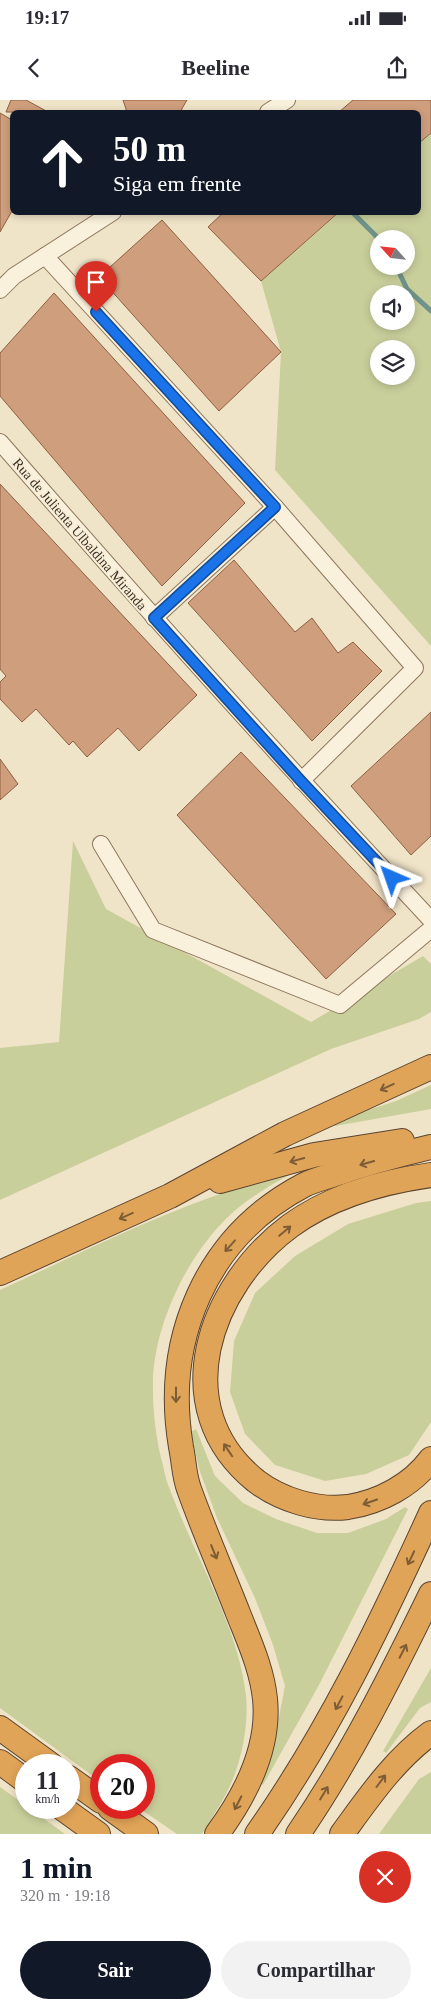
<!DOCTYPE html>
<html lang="pt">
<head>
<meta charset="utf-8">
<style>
	body { margin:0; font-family:Georgia,serif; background:#f2f2f3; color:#2b2b33; height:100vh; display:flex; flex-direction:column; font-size:19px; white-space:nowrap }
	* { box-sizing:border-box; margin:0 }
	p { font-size:16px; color:#7c7c81 }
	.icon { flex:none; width:28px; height:28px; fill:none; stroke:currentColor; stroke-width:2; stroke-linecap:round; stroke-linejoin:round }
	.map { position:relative; height:1734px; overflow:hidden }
	.panel { display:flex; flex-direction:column; background:#fff; flex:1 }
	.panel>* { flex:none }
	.guide { position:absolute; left:10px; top:10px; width:411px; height:105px; border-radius:8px; box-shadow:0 2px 8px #0003; background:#111827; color:#fff; overflow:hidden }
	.needle { width:32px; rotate:297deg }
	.tools { position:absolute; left:370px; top:130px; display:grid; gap:10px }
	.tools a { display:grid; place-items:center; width:45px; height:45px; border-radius:50%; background:#fff; box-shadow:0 2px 8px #0003; font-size:25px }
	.speed { position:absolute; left:15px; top:1654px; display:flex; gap:10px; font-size:25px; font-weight:700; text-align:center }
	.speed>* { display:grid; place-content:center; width:65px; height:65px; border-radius:50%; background:#fff; box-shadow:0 2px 8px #0003; line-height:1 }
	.speed small { font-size:12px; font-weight:400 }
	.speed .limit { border:8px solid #d22; background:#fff; color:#111 }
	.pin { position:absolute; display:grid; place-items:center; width:42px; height:42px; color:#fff; margin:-51px -21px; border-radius:50% 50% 50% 0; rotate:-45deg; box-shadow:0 0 5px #0007 }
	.pin .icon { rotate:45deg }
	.me { position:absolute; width:55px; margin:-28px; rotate:317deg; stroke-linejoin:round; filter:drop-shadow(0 0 4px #0008) }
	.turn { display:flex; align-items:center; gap:18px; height:105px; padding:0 20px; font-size:22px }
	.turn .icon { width:65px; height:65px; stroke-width:2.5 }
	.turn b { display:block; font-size:35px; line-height:42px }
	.round { display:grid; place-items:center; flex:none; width:52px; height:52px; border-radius:26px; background:#f2f2f3 }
	.overview { display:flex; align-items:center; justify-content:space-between; height:85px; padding:0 20px }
	h1 { font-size:30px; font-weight:700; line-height:38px; color:#111827 }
	.cta { display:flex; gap:10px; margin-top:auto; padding:10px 20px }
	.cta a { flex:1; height:58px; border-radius:30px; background:#111827; color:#fff; font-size:20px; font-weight:700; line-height:58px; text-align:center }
	.cta a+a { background:#f2f2f3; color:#2b2b33 }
	.status { display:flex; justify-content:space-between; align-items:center; height:35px; padding:0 25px; background:#fff; direction:ltr }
	.status svg { height:14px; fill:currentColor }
	header { display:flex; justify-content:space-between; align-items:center; height:65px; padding:0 20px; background:#fff; font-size:22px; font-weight:700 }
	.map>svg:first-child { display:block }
	.green { fill:#c9cf9b; fill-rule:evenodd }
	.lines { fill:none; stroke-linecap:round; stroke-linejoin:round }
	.stream { stroke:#6f938a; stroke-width:5 }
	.building { fill:#cf9f7d; stroke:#8d5f41 }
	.minor-casing { stroke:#8d765c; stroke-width:18 }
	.highway-casing { stroke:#5b4430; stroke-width:26 }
	.minor { stroke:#faf1dc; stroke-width:16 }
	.highway { stroke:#e0a458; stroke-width:24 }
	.oneway { stroke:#7e5d36 }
	.route-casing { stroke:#114b97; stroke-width:12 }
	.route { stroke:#1a73e8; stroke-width:9 }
	.labels { text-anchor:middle; stroke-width:4; stroke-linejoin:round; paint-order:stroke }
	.street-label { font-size:14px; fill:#3d2e20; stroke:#f7eed8 }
</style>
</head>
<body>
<div class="status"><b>19:17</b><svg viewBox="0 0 49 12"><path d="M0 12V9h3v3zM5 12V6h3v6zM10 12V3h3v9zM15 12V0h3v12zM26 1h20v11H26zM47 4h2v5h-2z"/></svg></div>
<header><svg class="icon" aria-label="back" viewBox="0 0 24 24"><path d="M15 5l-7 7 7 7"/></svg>Beeline<svg class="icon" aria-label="share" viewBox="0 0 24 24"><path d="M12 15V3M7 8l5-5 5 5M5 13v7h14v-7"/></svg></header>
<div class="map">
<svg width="431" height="1734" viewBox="0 0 431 1734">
	<rect width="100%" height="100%" fill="#f0e4c8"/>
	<g class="green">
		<path d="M431 33V546L275 370 281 252 261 181 339 113 419 112V43ZM379 139H406V166H379ZM379 194H406V221H379ZM379 249H406V276H379Z"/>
		<polygon points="73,741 106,809 311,922 423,856 431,864 431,912 419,919 331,949 0,1100 0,948 59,942"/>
		<polygon points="431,985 431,1009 335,1026 334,1021 396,1001"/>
		<path d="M293 1073C274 1083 256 1094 239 1107 190 1147 151 1227 153 1290 153 1313 156 1336 161 1358 164 1367 165 1378 169 1387 193 1453 239 1527 246 1596 249 1626 241 1665 227 1692 220 1706 210 1720 202 1734H177L139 1708H144V1665H101V1682L0 1608V1190C95 1147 191 1096 293 1073Z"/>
		<polygon points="431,1101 431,1322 409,1355 366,1374 325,1381 275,1365 245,1334 230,1292 234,1241 255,1193 295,1156 348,1124 416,1103"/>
		<polygon points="196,1329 215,1376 243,1403 276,1419 317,1433 348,1433 386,1419 405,1407 408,1409 319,1585 263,1685 258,1682 276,1632 285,1586 273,1545 255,1498 217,1418 199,1369 191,1332"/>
		<polygon points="431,1568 431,1602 420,1608 386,1653 383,1651"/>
		<polygon points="431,1672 431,1734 379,1734 419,1679"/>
		<polygon points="0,1687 65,1734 0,1734"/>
	</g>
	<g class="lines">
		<g class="stream">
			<polyline points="352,112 379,139"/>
			<polyline points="396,166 407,189 431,211"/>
		</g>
	</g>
	<g class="building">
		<polygon points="11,0 26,0 48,12 6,12"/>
		<polygon points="123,0 187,0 180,12 127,12"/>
		<polygon points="353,0 431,0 431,33 419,43 419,12 339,12"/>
		<polygon points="0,13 12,20 12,111 0,132"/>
		<polygon points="224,112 339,112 261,181 208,127"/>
		<polygon points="162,120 281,252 219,311 99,177"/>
		<polygon points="54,193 245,403 162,486 0,296 0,253"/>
		<polygon points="0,384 197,595 139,651 118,628 87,657 73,641 69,645 36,609 22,622 0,599 0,582 6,576 0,569"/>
		<polygon points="234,460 295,532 312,518 338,553 353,542 382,571 312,641 188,503"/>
		<polygon points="431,612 431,736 411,755 351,686"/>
		<polygon points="241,652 396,814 326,879 177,715"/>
		<polygon points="0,659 18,684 0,700"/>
	</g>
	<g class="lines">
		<g class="minor-casing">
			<g id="minor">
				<polyline points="268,12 287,0"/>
				<polyline points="45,156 275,407 154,518"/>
				<polyline points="0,190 14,176 113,112"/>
				<path d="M0 342C141 504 284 663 431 820"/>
				<polyline points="275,407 415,568 301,681"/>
				<polyline points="101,744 153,830 340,905 431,829"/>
			</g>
		</g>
		<g class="highway-casing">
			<g id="highway">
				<path d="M431 1075C381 1082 331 1096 290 1126 209 1186 165 1308 256 1381 281 1400 317 1411 348 1407 380 1402 412 1385 431 1359"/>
				<polyline points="220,1081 314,1055 402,1041"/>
				<polyline points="0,1173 170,1096 285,1034 431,967"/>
				<polyline points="0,1628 51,1665"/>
				<polyline points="0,1662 26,1681"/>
				<polyline points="69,1678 101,1701"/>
				<polyline points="62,1708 98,1734"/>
				<polyline points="110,1708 146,1734"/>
				<path d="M217 1734C245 1696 270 1648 265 1599 262 1569 249 1541 238 1513 222 1472 204 1431 189 1389 184 1376 184 1361 181 1347 163 1240 205 1137 304 1085 312 1081 323 1078 332 1075 364 1064 397 1055 431 1047"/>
				<path d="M257 1734C328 1633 380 1525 431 1413"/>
				<path d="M298 1734C350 1658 391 1576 431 1494"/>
				<path d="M342 1734C369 1697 394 1660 431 1633"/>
			</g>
		</g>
		<use href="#minor" class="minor"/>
		<use href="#highway" class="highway"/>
	</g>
	<defs><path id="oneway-shaft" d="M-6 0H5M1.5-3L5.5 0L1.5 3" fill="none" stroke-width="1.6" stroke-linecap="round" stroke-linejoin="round" transform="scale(1.25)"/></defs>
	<g class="oneway">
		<use href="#oneway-shaft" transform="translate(387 987) rotate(155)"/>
		<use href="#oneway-shaft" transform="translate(297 1060) rotate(165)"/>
		<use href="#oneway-shaft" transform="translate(367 1063) rotate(164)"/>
		<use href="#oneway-shaft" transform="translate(126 1116) rotate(156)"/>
		<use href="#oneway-shaft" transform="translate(285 1131) rotate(-40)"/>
		<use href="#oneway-shaft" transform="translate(230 1146) rotate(132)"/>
		<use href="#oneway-shaft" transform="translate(176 1295) rotate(90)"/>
		<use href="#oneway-shaft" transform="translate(228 1350) rotate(-124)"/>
		<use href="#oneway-shaft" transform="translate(370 1402) rotate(161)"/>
		<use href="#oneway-shaft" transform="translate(214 1452) rotate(68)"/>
		<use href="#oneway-shaft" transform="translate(411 1458) rotate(115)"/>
		<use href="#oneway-shaft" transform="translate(403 1551) rotate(-63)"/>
		<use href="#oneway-shaft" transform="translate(339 1603) rotate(118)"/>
		<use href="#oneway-shaft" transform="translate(381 1681) rotate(-53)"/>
		<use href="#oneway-shaft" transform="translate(324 1693) rotate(-59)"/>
		<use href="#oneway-shaft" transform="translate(238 1703) rotate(117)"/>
	</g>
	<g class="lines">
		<g class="route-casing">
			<polyline id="route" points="96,212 275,407 154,518 301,681 392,778"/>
		</g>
		<use href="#route" class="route"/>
	</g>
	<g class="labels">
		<g class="street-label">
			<text transform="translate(80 434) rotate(49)" y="5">Rua de Julienta Ulbaldina Miranda</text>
		</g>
	</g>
</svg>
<div class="tools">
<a><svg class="needle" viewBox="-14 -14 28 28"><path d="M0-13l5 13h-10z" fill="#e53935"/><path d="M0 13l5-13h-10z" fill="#7c7c81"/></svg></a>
<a><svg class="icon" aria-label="sound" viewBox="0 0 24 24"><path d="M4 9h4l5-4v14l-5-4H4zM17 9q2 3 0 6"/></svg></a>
<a><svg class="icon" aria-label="layers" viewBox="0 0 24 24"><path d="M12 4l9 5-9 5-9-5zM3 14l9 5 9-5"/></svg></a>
</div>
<div class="speed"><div>11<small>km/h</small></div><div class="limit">20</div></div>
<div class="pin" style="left:96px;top:212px;background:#d93025"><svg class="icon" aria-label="arrive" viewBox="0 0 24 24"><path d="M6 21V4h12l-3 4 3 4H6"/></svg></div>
<svg class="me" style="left:392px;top:778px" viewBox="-20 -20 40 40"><path d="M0-17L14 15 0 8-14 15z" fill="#1a73e8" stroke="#fff" stroke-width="4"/></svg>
<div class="guide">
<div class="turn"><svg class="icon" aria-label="ahead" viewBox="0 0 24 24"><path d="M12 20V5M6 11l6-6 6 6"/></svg><div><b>50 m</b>Siga em frente</div></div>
</div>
</div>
<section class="panel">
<div class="overview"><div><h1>1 min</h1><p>320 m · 19:18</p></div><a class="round" style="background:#d93025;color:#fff"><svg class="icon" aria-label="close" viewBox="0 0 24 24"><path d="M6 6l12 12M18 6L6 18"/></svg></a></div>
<div class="cta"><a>Sair</a><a>Compartilhar</a></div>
</section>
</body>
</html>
